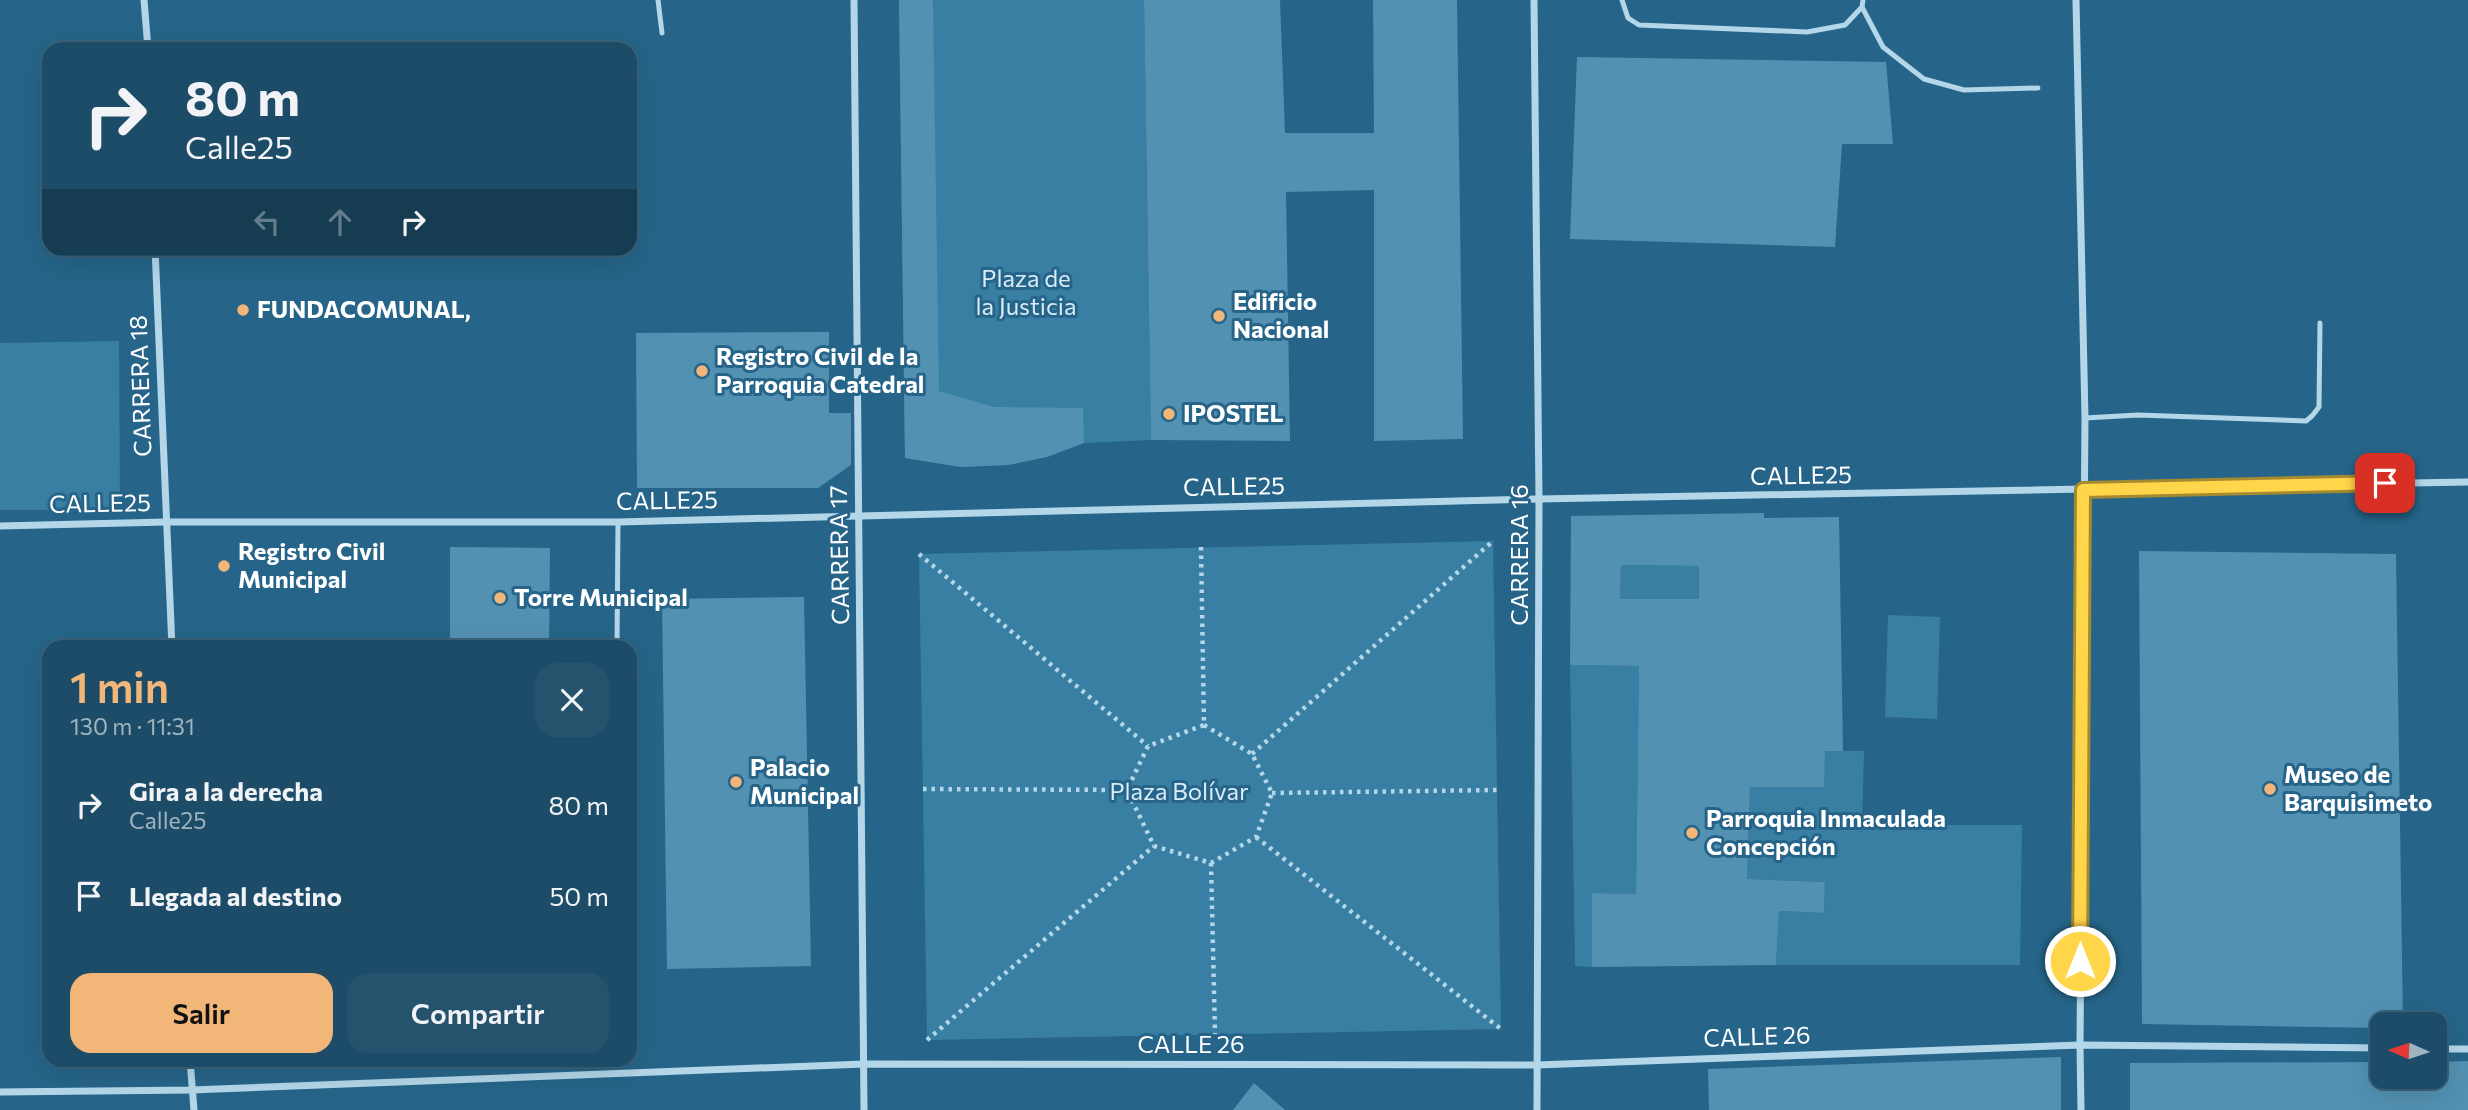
<!DOCTYPE html>
<html lang="es">
<head>
<meta charset="utf-8">
<style>
	body { margin:0; font-family:Commissioner,sans-serif; background:#25536d; color:#f1f3f6; height:100vh; display:flex; flex-direction:column; font-size:26px; white-space:nowrap }
	* { box-sizing:border-box; margin:0 }
	p { font-size:23px; color:#a0b4c0 }
	.icon { flex:none; width:38px; height:38px; fill:none; stroke:currentColor; stroke-width:2; stroke-linecap:round; stroke-linejoin:round }
	.map { position:relative; flex:1; overflow:hidden }
	.details { position:absolute; left:42px; top:640px; width:595px; height:427px; display:flex; flex-direction:column; background:#1c4c67; border-radius:21px; box-shadow:0 7px 28px #0002,0 0 0 2px #3a637b }
	.details>* { flex:none }
	.hud { position:absolute; left:42px; top:42px; width:595px; height:214px; border-radius:21px; box-shadow:0 7px 28px #0002,0 0 0 2px #3a637b; background:#1c4c67; color:#f1f3f6; overflow:hidden }
	.needle { width:46px; rotate:273deg }
	.fabs { position:absolute; left:2370px; top:1012px; display:grid; gap:14px }
	.fabs a { display:grid; place-items:center; width:77px; height:77px; border-radius:14px; background:#1c4c67; box-shadow:0 7px 28px #0002,0 0 0 2px #3a637b; font-size:35px }
	.pin { position:absolute; display:grid; place-items:center; width:60px; height:60px; color:#fff; margin:-30px; border-radius:14px; box-shadow:0 4px 10px #0006 }
	.me { position:absolute; width:77px; margin:-38px; rotate:0deg; stroke-linejoin:round; filter:drop-shadow(0 0 5px #0008) }
	.turn { display:flex; align-items:center; gap:24px; height:147px; padding:0 28px; font-size:32px }
	.turn .icon { width:91px; height:91px; stroke-width:2.5 }
	.turn b { display:block; font-size:49px; line-height:60px }
	.lanes { display:flex; align-items:center; height:66px; padding:0 28px; background:#0003; justify-content:center; gap:35px; direction:ltr }
	.lanes .off { opacity:.35 }
	.round { display:grid; place-items:center; flex:none; width:74px; height:74px; border-radius:21px; background:#25536d }
	.overview { display:flex; align-items:center; justify-content:space-between; height:119px; padding:0 28px }
	h1 { font-size:42px; font-weight:600; line-height:52px; color:#f2b678 }
	.cta { display:flex; gap:14px; margin-top:auto; padding:14px 28px }
	.cta a { flex:1; height:80px; border-radius:21px; background:#f2b678; color:#111; font-size:28px; font-weight:600; line-height:80px; text-align:center }
	.cta a+a { background:#25536d; color:#f1f3f6 }
	ul { padding:0; list-style:none }
	li { display:flex; align-items:center; gap:21px; height:91px; padding:0 28px }
	li div { flex:1 }
	li b { display:block; font-size:26px }
	li em { font-style:normal }
	.map>svg:first-child { display:block }
	.green { fill:#387fa3 }
	.building { fill:#5391b2; fill-rule:evenodd }
	.lines { fill:none; stroke-linecap:round; stroke-linejoin:round }
	.path { stroke:#b3d7e9; stroke-width:4.5; stroke-dasharray:3.5 5; stroke-linecap:butt }
	.service { stroke:#b3d7e9; stroke-width:5 }
	.minor { stroke:#b3d7e9; stroke-width:7 }
	.route-casing { stroke:#a68a30; stroke-width:18 }
	.route { stroke:#ffd54a; stroke-width:12 }
	.poi-dot { fill:#f2b678; stroke:#266589; stroke-width:2.5 }
	.labels { text-anchor:middle; stroke-width:6; stroke-linejoin:round; paint-order:stroke }
	.park-label { font-size:24px; fill:#d7ecf7; stroke:#266589 }
	.poi-label { font-size:24px; font-weight:bold; fill:#fff; stroke:#266589; text-anchor:start }
	.street-label { font-size:24px; fill:#fff; stroke:#266589 }
</style>
</head>
<body>
<div class="map">
<svg width="2468" height="1110" viewBox="0 0 2468 1110">
	<rect width="100%" height="100%" fill="#266589"/>
	<g class="green">
		<polygon points="899,0 1144,0 1151,440 1084,443 1047,457 1008,465 961,467 905,458"/>
		<polygon points="119,341 120,510 0,510 0,343"/>
		<polygon points="1493,541 1501,1029 927,1040 919,554"/>
		<polygon points="1621,565 1699,566 1699,599 1620,599"/>
		<polygon points="1888,615 1940,617 1937,719 1885,717"/>
		<polygon points="1570,665 1639,666 1636,894 1592,893 1592,967 1575,966"/>
		<polygon points="1825,751 1864,751 1862,825 2022,825 2020,965 1776,965 1779,911 1824,913 1825,882 1747,879 1750,787 1823,787"/>
	</g>
	<g class="building">
		<polygon points="899,0 933,0 939,391 994,407 1083,408 1084,443 1047,457 1008,465 961,467 905,458"/>
		<polygon points="1144,0 1280,0 1285,133 1374,133 1373,0 1457,0 1463,439 1374,441 1374,190 1286,192 1290,441 1151,440"/>
		<polygon points="1577,57 1886,62 1893,144 1842,144 1835,247 1570,239"/>
		<polygon points="829,332 829,413 851,413 851,465 818,488 637,488 636,333"/>
		<path d="M1764 513V518L1839 517 1843 751H1825L1824 787H1750L1747 879 1825 882 1824 913 1779 911 1776 965 1592 967V893L1636 894 1639 666 1570 665 1571 516ZM1621 565 1699 566V599H1620Z"/>
		<polygon points="450,547 550,548 549,648 450,648"/>
		<polygon points="2139,551 2396,554 2403,1024 2382,1024 2382,1028 2142,1024"/>
		<polygon points="804,597 811,966 667,969 662,599"/>
		<polygon points="2061,1057 2061,1110 1709,1110 1708,1069"/>
		<polygon points="2468,1061 2468,1110 2130,1110 2130,1063 2382,1062 2382,1076 2434,1076 2434,1062"/>
		<polygon points="1254,1083 1285,1110 1233,1110"/>
	</g>
	<g class="lines">
		<g class="path">
			<polyline points="1201,547 1204,725"/>
			<polyline points="919,554 1148,746"/>
			<polygon points="1204,725 1252,754 1272,793 1256,837 1211,863 1154,846 1127,790 1148,746"/>
			<polyline points="1252,754 1493,541"/>
			<polyline points="923,789 1127,790"/>
			<polyline points="1272,793 1497,790"/>
			<polyline points="1256,837 1501,1029"/>
			<polyline points="1211,863 1215,1034"/>
			<polyline points="927,1040 1154,846"/>
		</g>
		<g class="service">
			<polyline points="658,0 662,33"/>
			<polyline points="1622,0 1628,18 1639,25 1807,32 1845,25 1862,7 1863,0"/>
			<polyline points="1862,7 1883,47 1924,79 1964,90 2038,88"/>
			<polyline points="148,47 177,45 326,45 334,49"/>
			<polyline points="2085,418 2138,415 2306,421 2312,416 2319,407 2320,323"/>
			<polyline points="617,648 618,522"/>
		</g>
		<g class="minor">
			<polyline points="144,0 148,49"/>
			<polyline points="854,0 864,1110"/>
			<polyline points="1534,0 1539,499 1537,1110"/>
			<polyline points="2076,0 2085,418 2080,1045 2081,1110"/>
			<polyline points="155,248 172,648"/>
			<polyline points="0,526 166,522 618,522 1539,499 2468,482"/>
			<polyline points="2434,1049 2468,1049"/>
			<polyline points="190,1060 194,1110"/>
			<polyline points="0,1092 192,1090 864,1064 1537,1065 2080,1045 2382,1048"/>
		</g>
	</g>
	<g class="lines">
		<g class="route-casing">
			<polyline id="route" points="2080,961 2083,490 2385,483"/>
		</g>
		<use href="#route" class="route"/>
	</g>
	<g class="poi-dot">
		<circle cx="243" cy="310" r="7"/>
		<circle cx="1219" cy="316" r="7"/>
		<circle cx="702" cy="371" r="7"/>
		<circle cx="1169" cy="414" r="7"/>
		<circle cx="224" cy="566" r="7"/>
		<circle cx="500" cy="598" r="7"/>
		<circle cx="736" cy="782" r="7"/>
		<circle cx="2270" cy="789" r="7"/>
		<circle cx="1692" cy="833" r="7"/>
	</g>
	<g class="labels">
		<g class="park-label">
			<text x="1026" y="287">Plaza de<tspan x="1026" dy="28">la Justicia</tspan></text>
			<text x="1179" y="800">Plaza Bolívar</text>
		</g>
		<g class="poi-label">
			<text x="1233" y="310">Edificio<tspan x="1233" dy="28">Nacional</tspan></text>
			<text x="257" y="318">FUNDACOMUNAL,</text>
			<text x="716" y="365">Registro Civil de la<tspan x="716" dy="28">Parroquia Catedral</tspan></text>
			<text x="1183" y="422">IPOSTEL</text>
			<text x="238" y="560">Registro Civil<tspan x="238" dy="28">Municipal</tspan></text>
			<text x="514" y="606">Torre Municipal</text>
			<text x="750" y="776">Palacio<tspan x="750" dy="28">Municipal</tspan></text>
			<text x="2284" y="783">Museo de<tspan x="2284" dy="28">Barquisimeto</tspan></text>
			<text x="1706" y="827">Parroquia Inmaculada<tspan x="1706" dy="28">Concepción</tspan></text>
		</g>
		<g class="street-label">
			<text transform="translate(141 386) rotate(-92)" y="8">CARRERA 18</text>
			<text transform="translate(1801 476) rotate(-1)" y="8">CALLE25</text>
			<text transform="translate(1234 487) rotate(-1)" y="8">CALLE25</text>
			<text transform="translate(667 501) rotate(-1)" y="8">CALLE25</text>
			<text transform="translate(100 504) rotate(-1)" y="8">CALLE25</text>
			<text transform="translate(840 555) rotate(-91)" y="8">CARRERA 17</text>
			<text transform="translate(1520 555) rotate(-90)" y="8">CARRERA 16</text>
			<text transform="translate(1757 1037) rotate(-2)" y="8">CALLE 26</text>
			<text x="1191" y="1053">CALLE 26</text>
		</g>
	</g>
</svg>
<div class="fabs">
<a><svg class="needle" viewBox="-14 -14 28 28"><path d="M0-13l5 13h-10z" fill="#e53935"/><path d="M0 13l5-13h-10z" fill="#a0b4c0"/></svg></a>
</div>
<div class="pin" style="left:2385px;top:483px;background:#d93025"><svg class="icon" aria-label="arrive" viewBox="0 0 24 24"><path d="M6 21V4h12l-3 4 3 4H6"/></svg></div>
<svg class="me" style="left:2080px;top:961px" viewBox="-20 -20 40 40"><circle r="17" fill="#ffd54a" stroke="#fff" stroke-width="3"/><path d="M0-11L8 9 0 5-8 9z" fill="#fff"/></svg>
<div class="hud">
<div class="turn"><svg class="icon" aria-label="right" viewBox="0 0 24 24"><path d="M7 20v-9h11M14 6l5 5-5 5"/></svg><div><b>80 m</b>Calle25</div></div>
<div class="lanes"><svg class="icon off" aria-label="left" viewBox="0 0 24 24"><path d="M17 20v-9H6M10 6l-5 5 5 5"/></svg><svg class="icon off" aria-label="ahead" viewBox="0 0 24 24"><path d="M12 20V5M6 11l6-6 6 6"/></svg><svg class="icon" aria-label="right" viewBox="0 0 24 24"><path d="M7 20v-9h11M14 6l5 5-5 5"/></svg></div>
</div>
<section class="details">
<div class="overview"><div><h1>1 min</h1><p>130 m · 11:31</p></div><a class="round"><svg class="icon" aria-label="close" viewBox="0 0 24 24"><path d="M6 6l12 12M18 6L6 18"/></svg></a></div>
<ul>
<li><svg class="icon" aria-label="right" viewBox="0 0 24 24"><path d="M7 20v-9h11M14 6l5 5-5 5"/></svg><div><b>Gira a la derecha</b><p>Calle25</p></div><em>80 m</em></li>
<li><svg class="icon" aria-label="arrive" viewBox="0 0 24 24"><path d="M6 21V4h12l-3 4 3 4H6"/></svg><div><b>Llegada al destino</b></div><em>50 m</em></li>
</ul>
<div class="cta"><a>Salir</a><a>Compartir</a></div>
</section>
</div>
</body>
</html>
